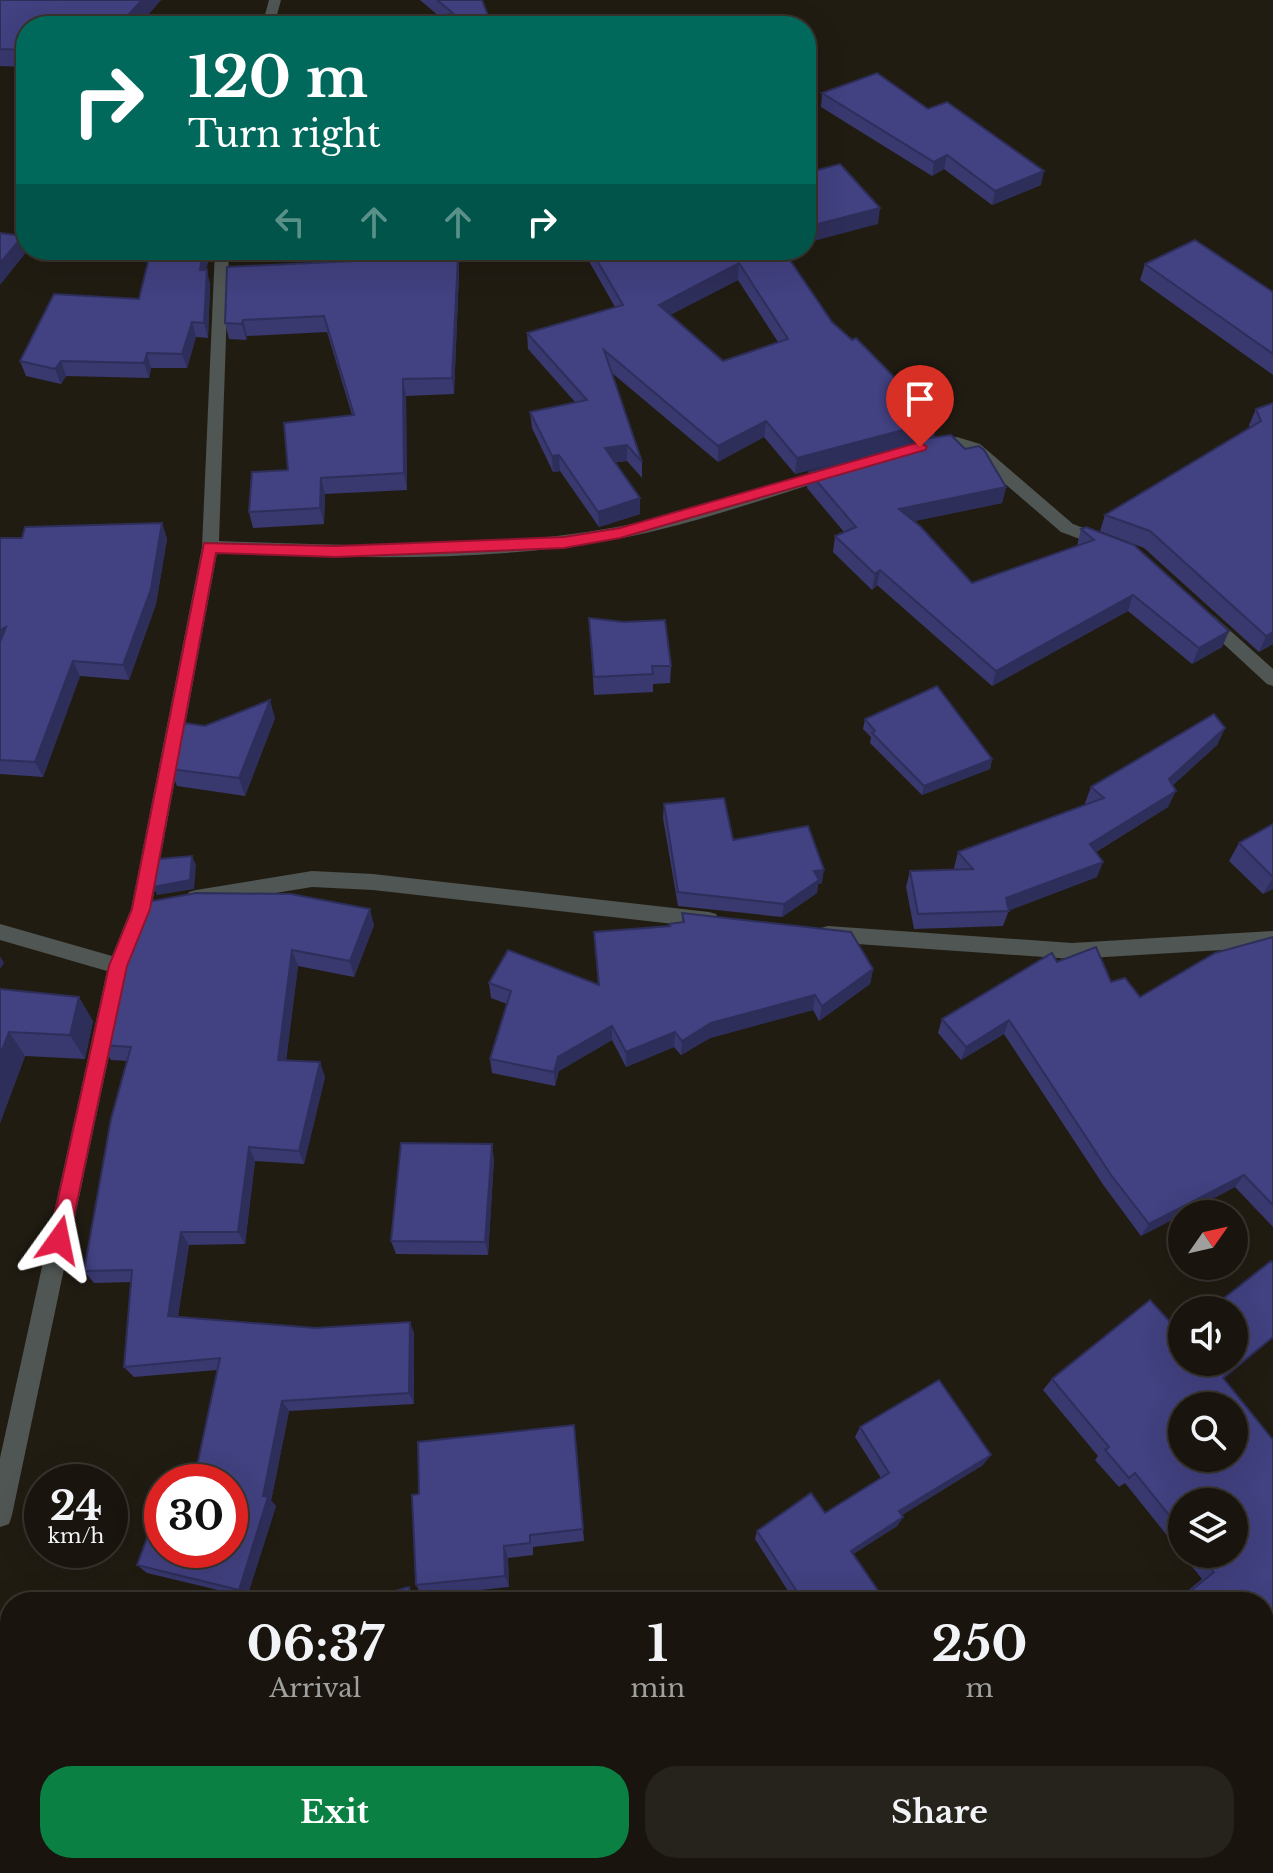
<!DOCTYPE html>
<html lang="en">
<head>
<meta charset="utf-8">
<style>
	body { margin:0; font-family:"Libre Baskerville",serif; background:#26221c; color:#f1f3f6; height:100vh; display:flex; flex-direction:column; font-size:30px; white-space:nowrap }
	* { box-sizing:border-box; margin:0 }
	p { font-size:26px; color:#9f9f9e }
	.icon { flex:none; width:44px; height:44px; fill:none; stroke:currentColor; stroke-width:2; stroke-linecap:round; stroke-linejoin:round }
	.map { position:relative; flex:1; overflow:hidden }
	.drawer { position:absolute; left:0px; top:1592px; width:1274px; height:282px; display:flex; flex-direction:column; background:#19150e; border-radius:32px 32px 0 0; box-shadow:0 8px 32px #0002,0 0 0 2px #37342e }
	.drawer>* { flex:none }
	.guide { position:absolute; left:16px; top:16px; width:800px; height:244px; border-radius:32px; box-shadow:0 8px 32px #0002,0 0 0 2px #37342e; background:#00695c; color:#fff; overflow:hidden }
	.needle { width:52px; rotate:56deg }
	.controls { position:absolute; left:1168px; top:1200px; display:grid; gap:16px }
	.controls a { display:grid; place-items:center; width:80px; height:80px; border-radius:50%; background:#19150e; box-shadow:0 8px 32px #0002,0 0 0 2px #37342e; font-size:40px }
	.speed { position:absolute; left:24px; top:1464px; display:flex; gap:16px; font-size:40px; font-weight:700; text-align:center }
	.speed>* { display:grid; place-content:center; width:104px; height:104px; border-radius:50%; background:#19150e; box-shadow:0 8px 32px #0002,0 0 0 2px #37342e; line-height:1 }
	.speed small { font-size:20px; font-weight:400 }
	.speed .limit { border:12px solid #d22; background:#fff; color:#111 }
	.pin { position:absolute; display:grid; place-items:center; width:68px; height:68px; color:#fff; margin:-82px -34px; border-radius:50% 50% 50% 0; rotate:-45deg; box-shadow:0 0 8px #0007 }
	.pin .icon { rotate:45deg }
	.me { position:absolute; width:88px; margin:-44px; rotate:12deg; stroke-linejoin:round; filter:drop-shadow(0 0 6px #0008) }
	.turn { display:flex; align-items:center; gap:28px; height:168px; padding:0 40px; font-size:36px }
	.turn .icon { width:104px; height:104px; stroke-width:2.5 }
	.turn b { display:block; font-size:56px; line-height:68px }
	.lanes { display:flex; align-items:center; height:76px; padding:0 40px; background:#0003; justify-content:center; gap:40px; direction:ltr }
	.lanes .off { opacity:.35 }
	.eta { display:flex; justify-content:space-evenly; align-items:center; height:136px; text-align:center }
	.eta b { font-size:48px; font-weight:800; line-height:56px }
	.primary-button { display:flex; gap:16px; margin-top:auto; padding:16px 40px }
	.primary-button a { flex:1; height:92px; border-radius:32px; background:#0b8043; color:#fff; font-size:32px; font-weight:800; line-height:92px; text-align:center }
	.primary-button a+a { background:#26221c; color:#f1f3f6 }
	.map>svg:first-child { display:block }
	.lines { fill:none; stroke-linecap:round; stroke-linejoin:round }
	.street { fill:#505653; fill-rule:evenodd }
	.wall { fill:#39386f; fill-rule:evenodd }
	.shaded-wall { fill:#2e2e5a }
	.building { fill:#424181; stroke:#2e2e5a; stroke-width:2; fill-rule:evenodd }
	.route { fill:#e11d48; stroke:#92132f; stroke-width:2 }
</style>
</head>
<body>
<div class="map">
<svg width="1273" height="1873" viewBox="0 0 1273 1873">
	<rect width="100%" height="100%" fill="#211c12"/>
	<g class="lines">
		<g class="street">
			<polygon points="269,0 281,0 274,26 262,26"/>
			<path d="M215 250H229L219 541C352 546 486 551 617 527 691 514 761 487 833 467L841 472 839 476C765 498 692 525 617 539 485 563 351 558 217 553L151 909 128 966 12 1515 9 1524 0 1527V1458L107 971 0 940V924L112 956 131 909 202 547Z"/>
			<path d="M957 437 980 444 1073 524 1110 538V546L1104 548 1061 532 968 452C955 447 935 453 926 444L934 439Z"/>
			<polygon points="1208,614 1214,616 1273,669 1273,686 1267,684 1202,624 1199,620"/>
			<polygon points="312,871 373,874 709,912 716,914 719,920 716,926 709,928 373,890 312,887 196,906 189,904 186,898 189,892 196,890"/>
			<polygon points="828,926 1072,943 1273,931 1273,947 1072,959 828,942 821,940 818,934 821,928"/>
			<polygon points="10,1682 10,1711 0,1715 0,1686"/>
			<polygon points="595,1864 627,1864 631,1873 599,1873"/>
		</g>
	</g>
	<g class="wall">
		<polygon points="0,0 161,0 138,26 26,26 26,67 0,66"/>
		<polygon points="420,0 482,0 492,26 417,26 417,23 440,17"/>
		<polygon points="822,93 928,109 1041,185 992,205 944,169 932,176 821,107"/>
		<polygon points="151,250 210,250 206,270 210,285 208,338 196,337 187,368 151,368 149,378 66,376 61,384 26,376 20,361 139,299"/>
		<path d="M586 250H790V257L786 254 832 322 937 421 934 437 965 449 1006 487 1002 503 914 521 972 583 1077 546 1081 529 1229 631 1222 647 1192 664 1128 611 992 686 877 585 872 590 833 552 835 536 844 532 807 488 809 472 872 454 795 474 764 437 718 462 612 373 642 462V478L627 461 615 462 640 498V514L599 527 560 471 553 472 532 428 530 412 575 402 528 349 527 333 615 307 586 256ZM738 280 778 342 723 361 670 315Z"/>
		<polygon points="458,256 459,272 454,394 406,396 407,490 325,494 324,524 253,528 249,512 352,415 327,332 247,336 246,340 229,339 225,323"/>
		<polygon points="1145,264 1273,292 1273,375 1140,280"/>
		<polygon points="1273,403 1273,644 1259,652 1144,548 1100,531 1105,515 1250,428 1249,425 1256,409"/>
		<polygon points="162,523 167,539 156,604 129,680 80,676 43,777 0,774 0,538 22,538"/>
		<polygon points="589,618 671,666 670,683 653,684 653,692 594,695"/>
		<polygon points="275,718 245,796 177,786 170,769 205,726"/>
		<polygon points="865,719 992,759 990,769 922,795 870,743 871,737 863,729"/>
		<polygon points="1225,728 1217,745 1173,785 1168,807 1096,852 1097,877 1009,910 1003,926 914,929 906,887 910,871 955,869 954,868 958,852 1087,805 1085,803 1091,787"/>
		<polygon points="664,804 733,840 822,883 818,884 817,893 782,917 678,906 663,818"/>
		<polygon points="1273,824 1273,889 1263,894 1229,861 1239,843"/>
		<polygon points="146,913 374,925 354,977 298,966 286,1061 325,1077 304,1164 255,1161 245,1244 189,1245 178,1317 315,1328 414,1333 414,1404 289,1411 271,1501 276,1506 247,1597 147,1573 137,1565 194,1480 217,1370 134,1377 124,1367 131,1282 94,1283 84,1271 127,1061 111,1060 102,1045"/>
		<polygon points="682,913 873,969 870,984 819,1021 813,1010 710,1038 681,1055 674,1047 626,1067 612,1040 559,1071 555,1086 492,1073 490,1059 507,1004 491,998 489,983 598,984 594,932 669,926 682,923"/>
		<polygon points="1273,937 1273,1227 1235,1187 1141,1236 1104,1186 1004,1034 961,1060 938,1033 942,1019 1057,962 1111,982 1140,997"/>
		<polygon points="0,989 93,1021 85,1059 25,1056 0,1123"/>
		<polygon points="494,1159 488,1255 396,1254 391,1241"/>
		<path d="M1271 1261 1273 1263V1338L1223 1378 1273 1440V1873H1132L1127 1864H1264V1602H1174L1202 1579 1125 1483 1119 1487 1095 1460 1098 1456 1043 1390 1052 1379 1150 1300 1180 1333 1182 1331V1362H1234V1310H1209ZM1182 1406H1234V1458H1182ZM1182 1502H1234V1554H1182Z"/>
		<polygon points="574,1425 584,1541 533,1547 533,1555 508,1558 509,1587 422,1596 416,1585 419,1494"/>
		<polygon points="860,1427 983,1465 902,1515 903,1517 897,1526 853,1554 886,1602 795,1602 755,1539 757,1531 825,1513 881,1478 855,1437"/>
	</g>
	<g class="shaded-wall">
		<polygon points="142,0 161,0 138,26 118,26"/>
		<polygon points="947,155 944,169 932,176 934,162"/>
		<polygon points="1044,171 1041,185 992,205 995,191"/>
		<polygon points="880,208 878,224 806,243 806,227"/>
		<polygon points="23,236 26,244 26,250 28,250 0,285 0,263"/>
		<polygon points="203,250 210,250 204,285 200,270"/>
		<polygon points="458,256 459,272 454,394 452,378"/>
		<polygon points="739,263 738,280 658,321 659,305"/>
		<polygon points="207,270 210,285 208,338 204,323"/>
		<polygon points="243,320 247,336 246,340 242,324"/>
		<polygon points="192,322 196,337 187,368 182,354"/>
		<polygon points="147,353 151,368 149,378 144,363"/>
		<polygon points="61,361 66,376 61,384 55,369"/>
		<polygon points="403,379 406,396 407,490 404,473"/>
		<polygon points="766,421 764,437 718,462 718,446"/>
		<polygon points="937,421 934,437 795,474 797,458"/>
		<polygon points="627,445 627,461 605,464 605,448"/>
		<polygon points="559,455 560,471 553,472 552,456"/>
		<polygon points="321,478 325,494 324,524 320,508"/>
		<polygon points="1006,487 1002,503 896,525 899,509"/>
		<polygon points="640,498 640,514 599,527 598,512"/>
		<polygon points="162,523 167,539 156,604 129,680 123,665"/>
		<polygon points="880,570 877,585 872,590 875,574"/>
		<polygon points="1133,595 1128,611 992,686 996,671"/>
		<polygon points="6,627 0,649 0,630"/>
		<polygon points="1229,631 1222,647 1192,664 1199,648"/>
		<polygon points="1273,632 1273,644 1259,652 1266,636"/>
		<polygon points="73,661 80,676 43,777 35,762"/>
		<polygon points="270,700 275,718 245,796 239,778"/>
		<polygon points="1225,728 1217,745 1162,795 1169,779"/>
		<polygon points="992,759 990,769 922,795 924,786"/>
		<polygon points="1176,791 1168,807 1083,859 1090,844"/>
		<polygon points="192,856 196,865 194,889 157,895 153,887"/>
		<polygon points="1103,862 1097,877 1008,911 1006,898"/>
		<polygon points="824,870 822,883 818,884 817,893 782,917 784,904 814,871"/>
		<polygon points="1273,878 1273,889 1263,894"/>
		<polygon points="370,909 374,925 354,977 350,961"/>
		<polygon points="292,950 298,966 284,1075 278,1060"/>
		<polygon points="0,956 4,963 0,969"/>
		<polygon points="873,969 870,984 819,1021 822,1006"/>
		<polygon points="815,995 813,1010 710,1038 681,1055 682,1041 711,1023"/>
		<polygon points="79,997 93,1021 85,1059 70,1035"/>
		<polygon points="1009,1020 1004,1034 961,1060 966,1047"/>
		<polygon points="612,1026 612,1040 559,1071 555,1086 554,1072 558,1057"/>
		<polygon points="9,1032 25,1056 0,1123 0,1055"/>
		<polygon points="675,1032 674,1047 626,1067 626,1052"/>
		<polygon points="320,1062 325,1077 304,1164 299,1151"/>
		<polygon points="492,1144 494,1159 488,1255 485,1242"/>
		<polygon points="249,1147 255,1161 245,1244 238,1232"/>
		<polygon points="1244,1175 1235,1187 1141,1236 1149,1224"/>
		<polygon points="181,1232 189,1245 176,1328 168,1316"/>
		<polygon points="410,1322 414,1333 414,1404 409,1393"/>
		<polygon points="1273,1337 1273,1338 1211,1389 1223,1378"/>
		<polygon points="282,1401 289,1411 271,1501 276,1506 247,1597 239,1590 263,1496"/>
		<polygon points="991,1455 983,1465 894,1520 899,1511"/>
		<polygon points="903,1517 897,1526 846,1559 851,1551"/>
		<polygon points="504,1546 508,1558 509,1587 505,1576"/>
		<polygon points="412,1864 416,1864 421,1873 417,1873"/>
	</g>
	<g class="building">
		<polygon points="0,0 142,0 118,26 26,26 26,50 0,49"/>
		<polygon points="437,0 482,0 492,26 420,26 417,23 453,13"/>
		<polygon points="877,73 928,109 947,102 1044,171 995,191 947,155 934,162 822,93"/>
		<polygon points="840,164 880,208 806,227 806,173"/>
		<polygon points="0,233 23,236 0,263"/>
		<polygon points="1195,240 1273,292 1273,354 1145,264"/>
		<polygon points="151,250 203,250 200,270 207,270 204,323 192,322 182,354 147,353 144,363 61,361 55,369 20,361 54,294 139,299"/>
		<path d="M591 250H783L832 322 852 340 856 338 937 421 797 458 766 421 718 446 604 350 642 462 627 445 605 448 640 498 598 512 559 455 552 456 530 412 587 400 527 333 623 305ZM739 263 788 339 723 361 659 305Z"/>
		<polygon points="458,256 452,378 403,379 404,473 321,478 320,508 249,512 252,472 288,470 284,423 354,415 324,316 243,320 242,324 225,323 227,267"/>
		<polygon points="1273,403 1273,632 1266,636 1150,531 1105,515 1261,421 1256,409"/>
		<polygon points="951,435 965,449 979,446 984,450 1006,487 899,509 920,526 972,583 1094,540 1081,529 1086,527 1134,545 1229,631 1199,648 1133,595 996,671 880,570 875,574 835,536 856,527 809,472 924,439"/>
		<polygon points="162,523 151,589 123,665 73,661 35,762 0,760 0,642 6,627 0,630 0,538 22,538 25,527"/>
		<polygon points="589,618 624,622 665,620 671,666 652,666 653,674 594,677"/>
		<polygon points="937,686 992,759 924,786 872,733 875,731 865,719"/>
		<polygon points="270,700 239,778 170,769 185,723 205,726"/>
		<polygon points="1214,714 1225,728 1169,779 1176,791 1090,844 1103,862 1006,898 1009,911 918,914 910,871 973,869 958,852 1104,798 1091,787"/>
		<polygon points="724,798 733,840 808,826 824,870 814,871 819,880 784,904 678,892 664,804"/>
		<polygon points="1273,824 1273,877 1239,843"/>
		<polygon points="192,856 190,880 153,887 158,859"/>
		<polygon points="196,893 291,894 370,909 350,961 292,950 278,1060 320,1062 299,1151 249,1147 238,1232 181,1232 168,1316 315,1328 410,1322 409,1393 282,1401 263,1496 268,1497 239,1590 137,1565 162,1498 162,1550 230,1550 230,1482 168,1482 171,1475 194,1480 220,1358 124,1367 132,1270 84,1271 111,1119 131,1047 102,1045 123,951 138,912 146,913 147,902"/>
		<polygon points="682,913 851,932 873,969 822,1006 815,995 711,1023 682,1041 675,1032 626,1052 612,1026 558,1057 554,1072 490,1059 511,991 489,983 508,950 599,985 594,932 670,926 669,924 684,922"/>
		<polygon points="1273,937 1273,1205 1244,1175 1149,1224 1111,1175 1009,1020 966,1047 942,1019 1052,953 1057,962 1096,947 1111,982 1125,978 1140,997 1215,953"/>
		<polygon points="0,989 79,997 70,1035 9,1032 0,1055"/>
		<polygon points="401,1143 492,1144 485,1242 391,1241"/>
		<path d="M1271 1261 1273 1263V1337L1223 1378 1273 1440V1873H1228L1225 1868 1218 1873H1145L1140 1864H1264V1602H1177L1214 1572 1200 1554H1234V1502H1182V1531L1135 1473 1129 1478 1105 1450 1109 1447 1052 1379 1150 1300 1180 1333 1182 1331V1362H1234V1310H1209ZM1182 1406H1234V1458H1182Z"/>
		<polygon points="939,1380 991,1455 899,1511 903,1517 851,1551 886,1602 804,1602 757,1531 811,1493 825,1513 889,1473 860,1427"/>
		<polygon points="574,1425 583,1529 530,1535 530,1543 504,1546 505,1576 416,1585 412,1495 419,1494 418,1442"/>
		<polygon points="409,1587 412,1602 375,1602 374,1597"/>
		<polygon points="407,1864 412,1864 417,1873 395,1873"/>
	</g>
	<polygon class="route" points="920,442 927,447 925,450 620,538 564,548 336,557 216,553 150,909 127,966 69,1240 66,1247 59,1250 52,1247 49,1240 109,966 132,909 204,543 336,546 564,537 620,528"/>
</svg>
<div class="controls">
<a><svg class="needle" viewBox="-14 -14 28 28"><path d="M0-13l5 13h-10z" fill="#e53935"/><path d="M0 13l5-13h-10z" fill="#9f9f9e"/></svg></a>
<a><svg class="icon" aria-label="sound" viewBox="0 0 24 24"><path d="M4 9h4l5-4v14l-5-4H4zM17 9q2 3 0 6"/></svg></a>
<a><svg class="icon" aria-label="search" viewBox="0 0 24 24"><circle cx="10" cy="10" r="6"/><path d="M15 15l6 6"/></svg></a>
<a><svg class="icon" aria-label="layers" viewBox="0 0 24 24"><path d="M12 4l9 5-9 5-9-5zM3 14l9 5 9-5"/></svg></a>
</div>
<div class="speed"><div>24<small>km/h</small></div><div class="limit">30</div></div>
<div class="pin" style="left:920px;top:447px;background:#d93025"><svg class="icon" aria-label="arrive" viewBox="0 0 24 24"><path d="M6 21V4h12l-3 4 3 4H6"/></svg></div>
<svg class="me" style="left:59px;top:1240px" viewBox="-20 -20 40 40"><path d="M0-17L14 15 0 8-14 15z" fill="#e11d48" stroke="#fff" stroke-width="4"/></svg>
<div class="guide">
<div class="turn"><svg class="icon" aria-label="right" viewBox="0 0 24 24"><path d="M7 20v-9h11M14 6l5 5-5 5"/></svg><div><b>120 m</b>Turn right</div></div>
<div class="lanes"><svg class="icon off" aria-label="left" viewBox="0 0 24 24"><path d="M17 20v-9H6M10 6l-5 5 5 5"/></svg><svg class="icon off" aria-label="ahead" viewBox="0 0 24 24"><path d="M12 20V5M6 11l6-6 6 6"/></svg><svg class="icon off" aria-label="ahead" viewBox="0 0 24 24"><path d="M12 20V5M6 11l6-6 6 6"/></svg><svg class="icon" aria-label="right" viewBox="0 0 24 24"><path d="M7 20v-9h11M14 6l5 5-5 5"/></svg></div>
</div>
<section class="drawer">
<div class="eta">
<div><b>06:37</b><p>Arrival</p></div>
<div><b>1</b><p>min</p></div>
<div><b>250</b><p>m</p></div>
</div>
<div class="primary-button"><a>Exit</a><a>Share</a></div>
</section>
</div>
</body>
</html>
